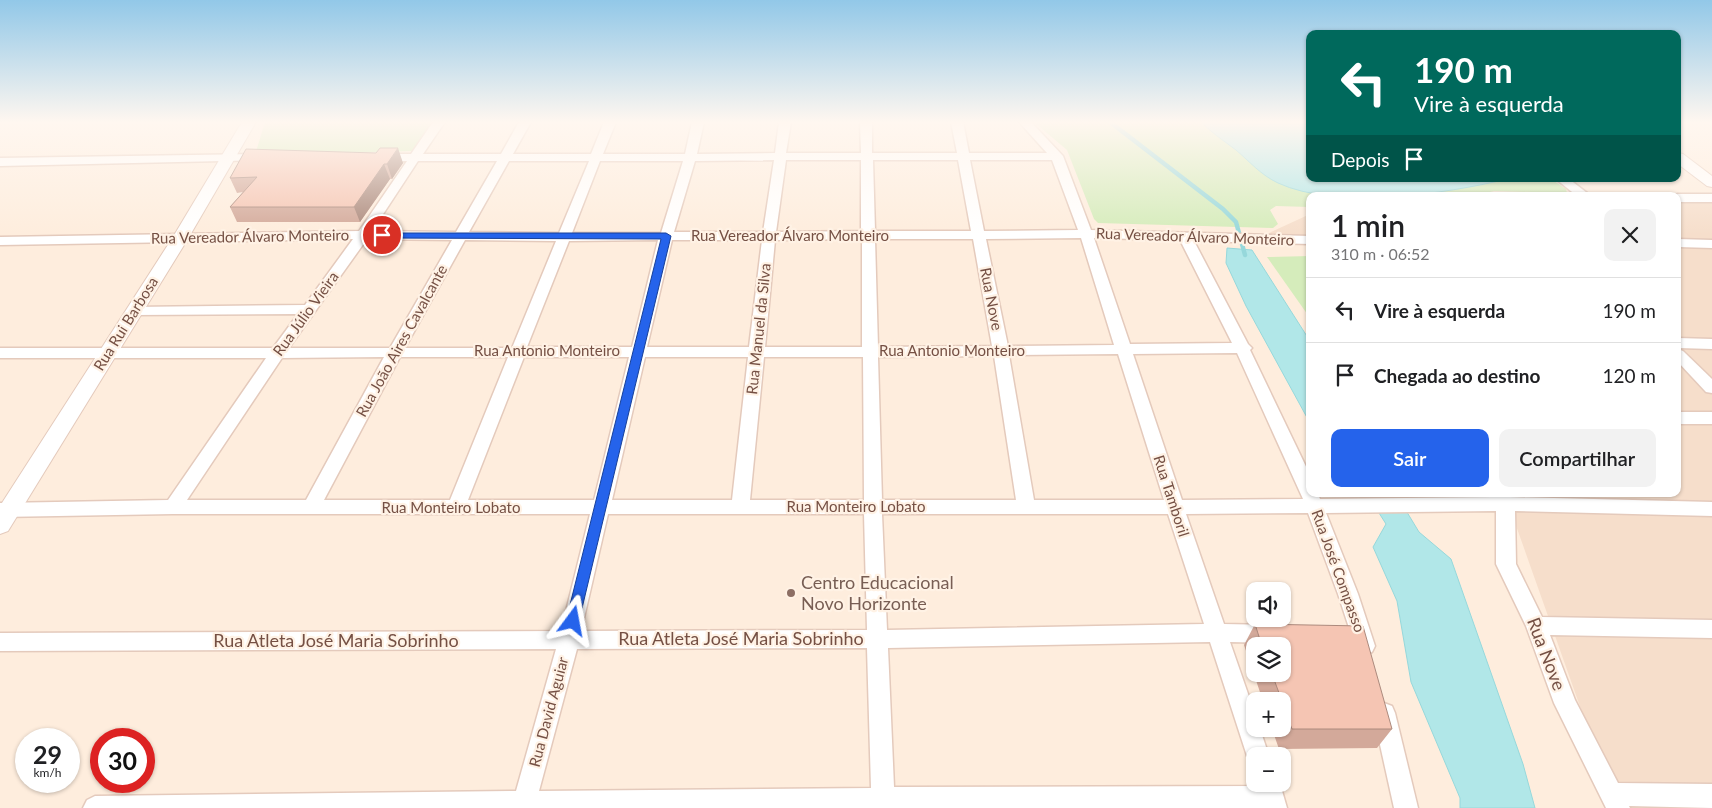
<!DOCTYPE html>
<html lang="pt">
<head>
<meta charset="utf-8">
<style>
	body { margin:0; font-family:Lato,sans-serif; background:#f2f2f2; color:#202124; height:100vh; display:flex; flex-direction:column; font-size:19px; white-space:nowrap }
	* { box-sizing:border-box; margin:0 }
	p { font-size:16px; color:#757577 }
	.icon { flex:none; width:28px; height:28px; fill:none; stroke:currentColor; stroke-width:2; stroke-linecap:round; stroke-linejoin:round }
	.map { position:relative; flex:1; overflow:hidden }
	.panel { position:absolute; left:1306px; top:192px; width:375px; height:305px; display:flex; flex-direction:column; background:#fff; border-radius:10px; box-shadow:0 1px 4px #0004 }
	.panel>* { flex:none }
	.top-card { position:absolute; left:1306px; top:30px; width:375px; height:152px; border-radius:10px; box-shadow:0 1px 4px #0004; background:#00695c; color:#fff; overflow:hidden }
	.buttons { position:absolute; left:1246px; top:582px; display:grid; gap:10px }
	.buttons a { display:grid; place-items:center; width:45px; height:45px; border-radius:10px; background:#fff; box-shadow:0 1px 4px #0004; font-size:25px }
	.speed { position:absolute; left:15px; top:728px; display:flex; gap:10px; font-size:25px; font-weight:700; text-align:center }
	.speed>* { display:grid; place-content:center; width:65px; height:65px; border-radius:50%; background:#fff; box-shadow:0 1px 4px #0004; line-height:1 }
	.speed small { font-size:12px; font-weight:400 }
	.speed .limit { border:8px solid #d22; background:#fff; color:#111 }
	.pin { position:absolute; display:grid; place-items:center; width:42px; height:42px; color:#fff; margin:-21px; border:2px solid #fff; border-radius:50%; box-shadow:0 1px 5px #0007 }
	.me { position:absolute; width:55px; margin:-28px; rotate:13deg; stroke-linejoin:round; filter:drop-shadow(0 0 4px #0008) }
	.turn { display:flex; align-items:center; gap:18px; height:105px; padding:0 25px; font-size:22px }
	.turn .icon { width:65px; height:65px; stroke-width:2.5 }
	.turn b { display:block; font-size:35px; line-height:42px }
	.then { display:flex; align-items:center; height:48px; padding:0 25px; background:#0003; gap:10px; font-size:19px }
	.round { display:grid; place-items:center; flex:none; width:52px; height:52px; border-radius:10px; background:#f2f2f2 }
	.summary { display:flex; align-items:center; justify-content:space-between; height:85px; padding:0 25px }
	h1 { font-size:30px; font-weight:600; line-height:38px }
	.cta { display:flex; gap:10px; margin-top:auto; padding:10px 25px }
	.cta a { flex:1; height:58px; border-radius:10px; background:#2563eb; color:#fff; font-size:20px; font-weight:600; line-height:58px; text-align:center }
	.cta a+a { background:#f2f2f2; color:#202124 }
	ul { padding:0; list-style:none }
	li { display:flex; align-items:center; gap:15px; height:65px; padding:0 25px; border-top:1px solid #e0e0e0 }
	li div { flex:1 }
	li b { display:block; font-size:19px }
	li em { font-style:normal }
	.map>svg:first-child { display:block }
	.residential { fill:#f6decb }
	.green { fill:#d5ecbb }
	.water { fill:#b1e7e8; stroke:#96d8db }
	.lines { fill:none; stroke-linecap:round; stroke-linejoin:round }
	.stream { stroke:#96d8db; stroke-width:4.5 }
	.minor-casing { stroke:#e4cabc; stroke-width:3 }
	.tertiary-casing { stroke:#e4cabc; stroke-width:2 }
	.minor { fill:#fff; fill-rule:evenodd }
	.tertiary { fill:#fff; fill-rule:evenodd }
	.wall { fill:#d3a99a; fill-rule:evenodd }
	.shaded-wall { fill:#ac8a7d }
	.building { fill:#f5c5b3; stroke:#ac8a7d }
	.route { fill:#2563eb; stroke:#184099 }
	.education-dot { fill:#8d6e63; stroke:#fff2e5; stroke-width:2 }
	.labels { text-anchor:middle; stroke-width:4.5; stroke-linejoin:round; paint-order:stroke }
	.street-label { font-size:15px; fill:#755044; stroke:#fff2e5 }
	.near-education-label { font-size:18px; fill:#785e54; stroke:#fff2e5; text-anchor:start }
	.near-street-label { font-size:18px; fill:#755044; stroke:#fff2e5 }
</style>
</head>
<body>
<div class="map">
<svg width="1712" height="808" viewBox="0 0 1712 808">
	<rect width="100%" height="100%" fill="#feeddd"/>
	<g class="residential">
		<polygon points="1678,202 1712,202 1712,808 1618,808 1611,794 1508,503 1502,494 1678,494"/>
		<polygon points="1308,215 1310,215 1310,240 1254,240"/>
	</g>
	<g class="green">
		<polygon points="265,122 434,122 413,151 255,155"/>
		<polygon points="1034,122 1310,122 1310,179 1551,179 1566,189 1567,193 1494,191 1486,193 1487,196 1310,196 1310,207 1276,206 1270,210 1278,224 1273,228 1098,223 1094,219 1067,150"/>
		<polygon points="1310,256 1310,318 1267,257"/>
	</g>
	<g class="water">
		<path d="M1201 122H1310V179H1507C1446 194 1336 210 1278 183 1261 175 1250 162 1236 150 1224 141 1212 133 1201 122Z"/>
		<polygon points="1227,248 1252,250 1310,341 1310,423 1246,306 1226,263"/>
		<polygon points="1367,494 1396,494 1419,532 1451,559 1523,764 1535,808 1460,808 1460,798 1411,682 1397,601 1373,547 1386,524"/>
	</g>
	<g class="lines">
		<polyline class="stream" points="1110,122 1223,209 1236,222 1245,255"/>
		<g class="minor-casing">
			<g id="minor">
				<path d="M433 122H445L423 154H501L519 122H531L513 154H591L604 122H616L603 154H685L692 122H704L697 154 775 153 779 122H791L786 153H861L860 122H872V153H957L951 122H963L969 153H1047L1019 122H1031L1063 156 1091 230 1310 236V244L1194 241 1248 344 1252 348 1250 350 1310 475V494H1318L1320 499 1492 497V494H1508L1510 497 1712 502V516L1515 511 1516 564 1542 617 1712 620V638L1550 635 1575 700 1618 783 1712 784V808L1629 806 1630 808H1606L1554 703 1526 626 1496 564V511L1326 513 1358 594 1375 646 1372 652 1365 655 1358 652 1355 646 1338 594 1308 513 1186 514 1224 624 1273 625 1280 628 1283 634 1280 640 1273 643 1230 642 1255 714V729H1260L1269 756H1255V766L1250 764 1247 756 1210 642 888 648 894 787 1257 786 1256 784H1280L1287 808H83L87 800 95 796 516 791 556 649 0 651V633L561 631 590 514H173L0 517V503L168 500 266 358H0V348H273L298 314 134 315 129 314 127 311 129 308 134 307 305 305 353 239 0 245V237L359 231 407 161 380 162 374 158 380 154H411ZM774 160 763 232H674L695 161ZM786 160H861V231L776 232ZM873 160H958L971 231H875ZM970 160H1052L1078 230 984 231ZM418 161H497L456 232 372 231ZM509 161H589L559 233 469 232ZM600 161H683L661 233H572ZM1081 238 1114 345 1008 346 986 239ZM1094 238 1180 240 1232 343 1130 344ZM367 239 452 240 390 348H289ZM862 239V347H765L775 240ZM875 239H973L992 346 878 347ZM465 240 556 241 512 348H405ZM658 240 632 347H527L569 241ZM672 240H762L749 347H647ZM1237 353 1303 499 1182 500 1133 354ZM1118 354 1164 500H1034L1009 355ZM994 356 1016 500H882L878 357ZM384 357 306 500H187L282 358ZM400 357H508L450 500H324ZM524 357H629L594 500H468ZM645 357H748L732 500H612ZM764 357H863L864 500H750ZM608 514H864L867 630 581 631ZM882 514H1168L1204 624 887 630ZM867 648 871 788 539 791 577 649Z"/>
				<polygon points="263,154 269,158 267,160 0,166 0,158"/>
				<polygon points="1556,179 1569,179 1591,196 1577,196"/>
				<polygon points="1678,194 1712,194 1712,202 1678,202 1678,196 1673,196"/>
				<polygon points="1678,239 1712,240 1712,248 1678,247"/>
				<polygon points="1678,338 1712,339 1712,349 1678,348"/>
				<polygon points="1678,349 1683,351 1712,379 1712,393 1706,392 1678,362"/>
				<rect x="1678" y="412" width="34" height="12"/>
				<polygon points="1384,703 1392,706 1395,713 1418,808 1394,808 1373,713 1376,706"/>
			</g>
		</g>
		<g class="tertiary-casing">
			<g id="tertiary">
				<polygon points="242,122 256,122 189,237 8,531 0,534 0,506 173,237"/>
				<polygon points="1678,153 1683,154 1712,176 1712,187 1707,186 1678,164"/>
			</g>
		</g>
		<use href="#minor" class="minor"/>
		<use href="#tertiary" class="tertiary"/>
	</g>
	<g class="wall">
		<polygon points="376,153 403,163 392,179 390,179 360,222 237,222 230,207 243,192 237,193 230,178"/>
		<path d="M1255 624 1392 729 1377 748 1279 749 1272 729H1282V701H1263L1244 645ZM1255 646H1282V674H1255Z"/>
	</g>
	<g class="shaded-wall">
		<polygon points="398,148 403,163 392,179 387,164"/>
		<polygon points="384,164 390,179 360,222 354,207"/>
	</g>
	<g class="building">
		<polygon points="380,148 398,148 387,164 384,164 354,207 230,207 257,177 230,178 246,149 376,153"/>
		<polygon points="1255,624 1363,626 1392,729 1292,729 1282,704 1282,701 1272,674 1282,674 1282,646 1262,646"/>
	</g>
	<linearGradient id="sky" x2="0" y2="1"><stop stop-color="#92c8e8"/><stop offset="0.52" stop-color="#fff7f0"/><stop offset="1" stop-color="#fff7f0" stop-opacity="0"/></linearGradient>
	<rect width="1712" height="235" fill="url(#sky)"/>
	<polygon class="route" points="379,233 666,233 671,236 578,625 573,627 568,625 566,621 661,239 382,238 379,237"/>
	<circle class="education-dot" cx="791" cy="593" r="5"/>
	<g class="labels">
		<g class="street-label">
			<text x="790" y="241">Rua Vereador Álvaro Monteiro</text>
			<text transform="translate(250 237) rotate(-1)" y="5">Rua Vereador Álvaro Monteiro</text>
			<text transform="translate(1195 237) rotate(2)" y="5">Rua Vereador Álvaro Monteiro</text>
			<text transform="translate(991 299) rotate(79)" y="5">Rua Nove</text>
			<text transform="translate(306 314) rotate(-54)" y="5">Rua Júlio Vieira</text>
			<text transform="translate(126 324) rotate(-58)" y="5">Rua Rui Barbosa</text>
			<text transform="translate(759 329) rotate(-84)" y="5">Rua Manuel da Silva</text>
			<text transform="translate(402 341) rotate(-61)" y="5">Rua João Aires Cavalcante</text>
			<text x="547" y="356">Rua Antonio Monteiro</text>
			<text x="952" y="356">Rua Antonio Monteiro</text>
			<text transform="translate(1171 496) rotate(72)" y="5">Rua Tamboril</text>
			<text x="856" y="512">Rua Monteiro Lobato</text>
			<text x="451" y="513">Rua Monteiro Lobato</text>
			<text transform="translate(1338 571) rotate(70)" y="5">Rua José Compasso</text>
			<text transform="translate(549 712) rotate(-75)" y="5">Rua David Aguiar</text>
		</g>
		<g class="near-education-label">
			<text x="801" y="589">Centro Educacional<tspan x="801" dy="21">Novo Horizonte</tspan></text>
		</g>
		<g class="near-street-label">
			<text x="741" y="645">Rua Atleta José Maria Sobrinho</text>
			<text x="336" y="647">Rua Atleta José Maria Sobrinho</text>
			<text transform="translate(1546 654) rotate(69)" y="6">Rua Nove</text>
		</g>
	</g>
</svg>
<div class="buttons">
<a><svg class="icon" aria-label="sound" viewBox="0 0 24 24"><path d="M4 9h4l5-4v14l-5-4H4zM17 9q2 3 0 6"/></svg></a>
<a><svg class="icon" aria-label="layers" viewBox="0 0 24 24"><path d="M12 4l9 5-9 5-9-5zM3 14l9 5 9-5"/></svg></a>
<a>+</a>
<a>−</a>
</div>
<div class="speed"><div>29<small>km/h</small></div><div class="limit">30</div></div>
<div class="pin" style="left:382px;top:235px;background:#d93025"><svg class="icon" aria-label="arrive" viewBox="0 0 24 24"><path d="M6 21V4h12l-3 4 3 4H6"/></svg></div>
<svg class="me" style="left:573px;top:621px" viewBox="-20 -20 40 40"><path d="M0-17L14 15 0 8-14 15z" fill="#2563eb" stroke="#fff" stroke-width="4"/></svg>
<div class="top-card">
<div class="turn"><svg class="icon" aria-label="left" viewBox="0 0 24 24"><path d="M17 20v-9H6M10 6l-5 5 5 5"/></svg><div><b>190 m</b>Vire à esquerda</div></div>
<div class="then">Depois<svg class="icon" aria-label="arrive" viewBox="0 0 24 24"><path d="M6 21V4h12l-3 4 3 4H6"/></svg></div>
</div>
<section class="panel">
<div class="summary"><div><h1>1 min</h1><p>310 m · 06:52</p></div><a class="round"><svg class="icon" aria-label="close" viewBox="0 0 24 24"><path d="M6 6l12 12M18 6L6 18"/></svg></a></div>
<ul>
<li><svg class="icon" aria-label="left" viewBox="0 0 24 24"><path d="M17 20v-9H6M10 6l-5 5 5 5"/></svg><div><b>Vire à esquerda</b></div><em>190 m</em></li>
<li><svg class="icon" aria-label="arrive" viewBox="0 0 24 24"><path d="M6 21V4h12l-3 4 3 4H6"/></svg><div><b>Chegada ao destino</b></div><em>120 m</em></li>
</ul>
<div class="cta"><a>Sair</a><a>Compartilhar</a></div>
</section>
</div>
</body>
</html>
